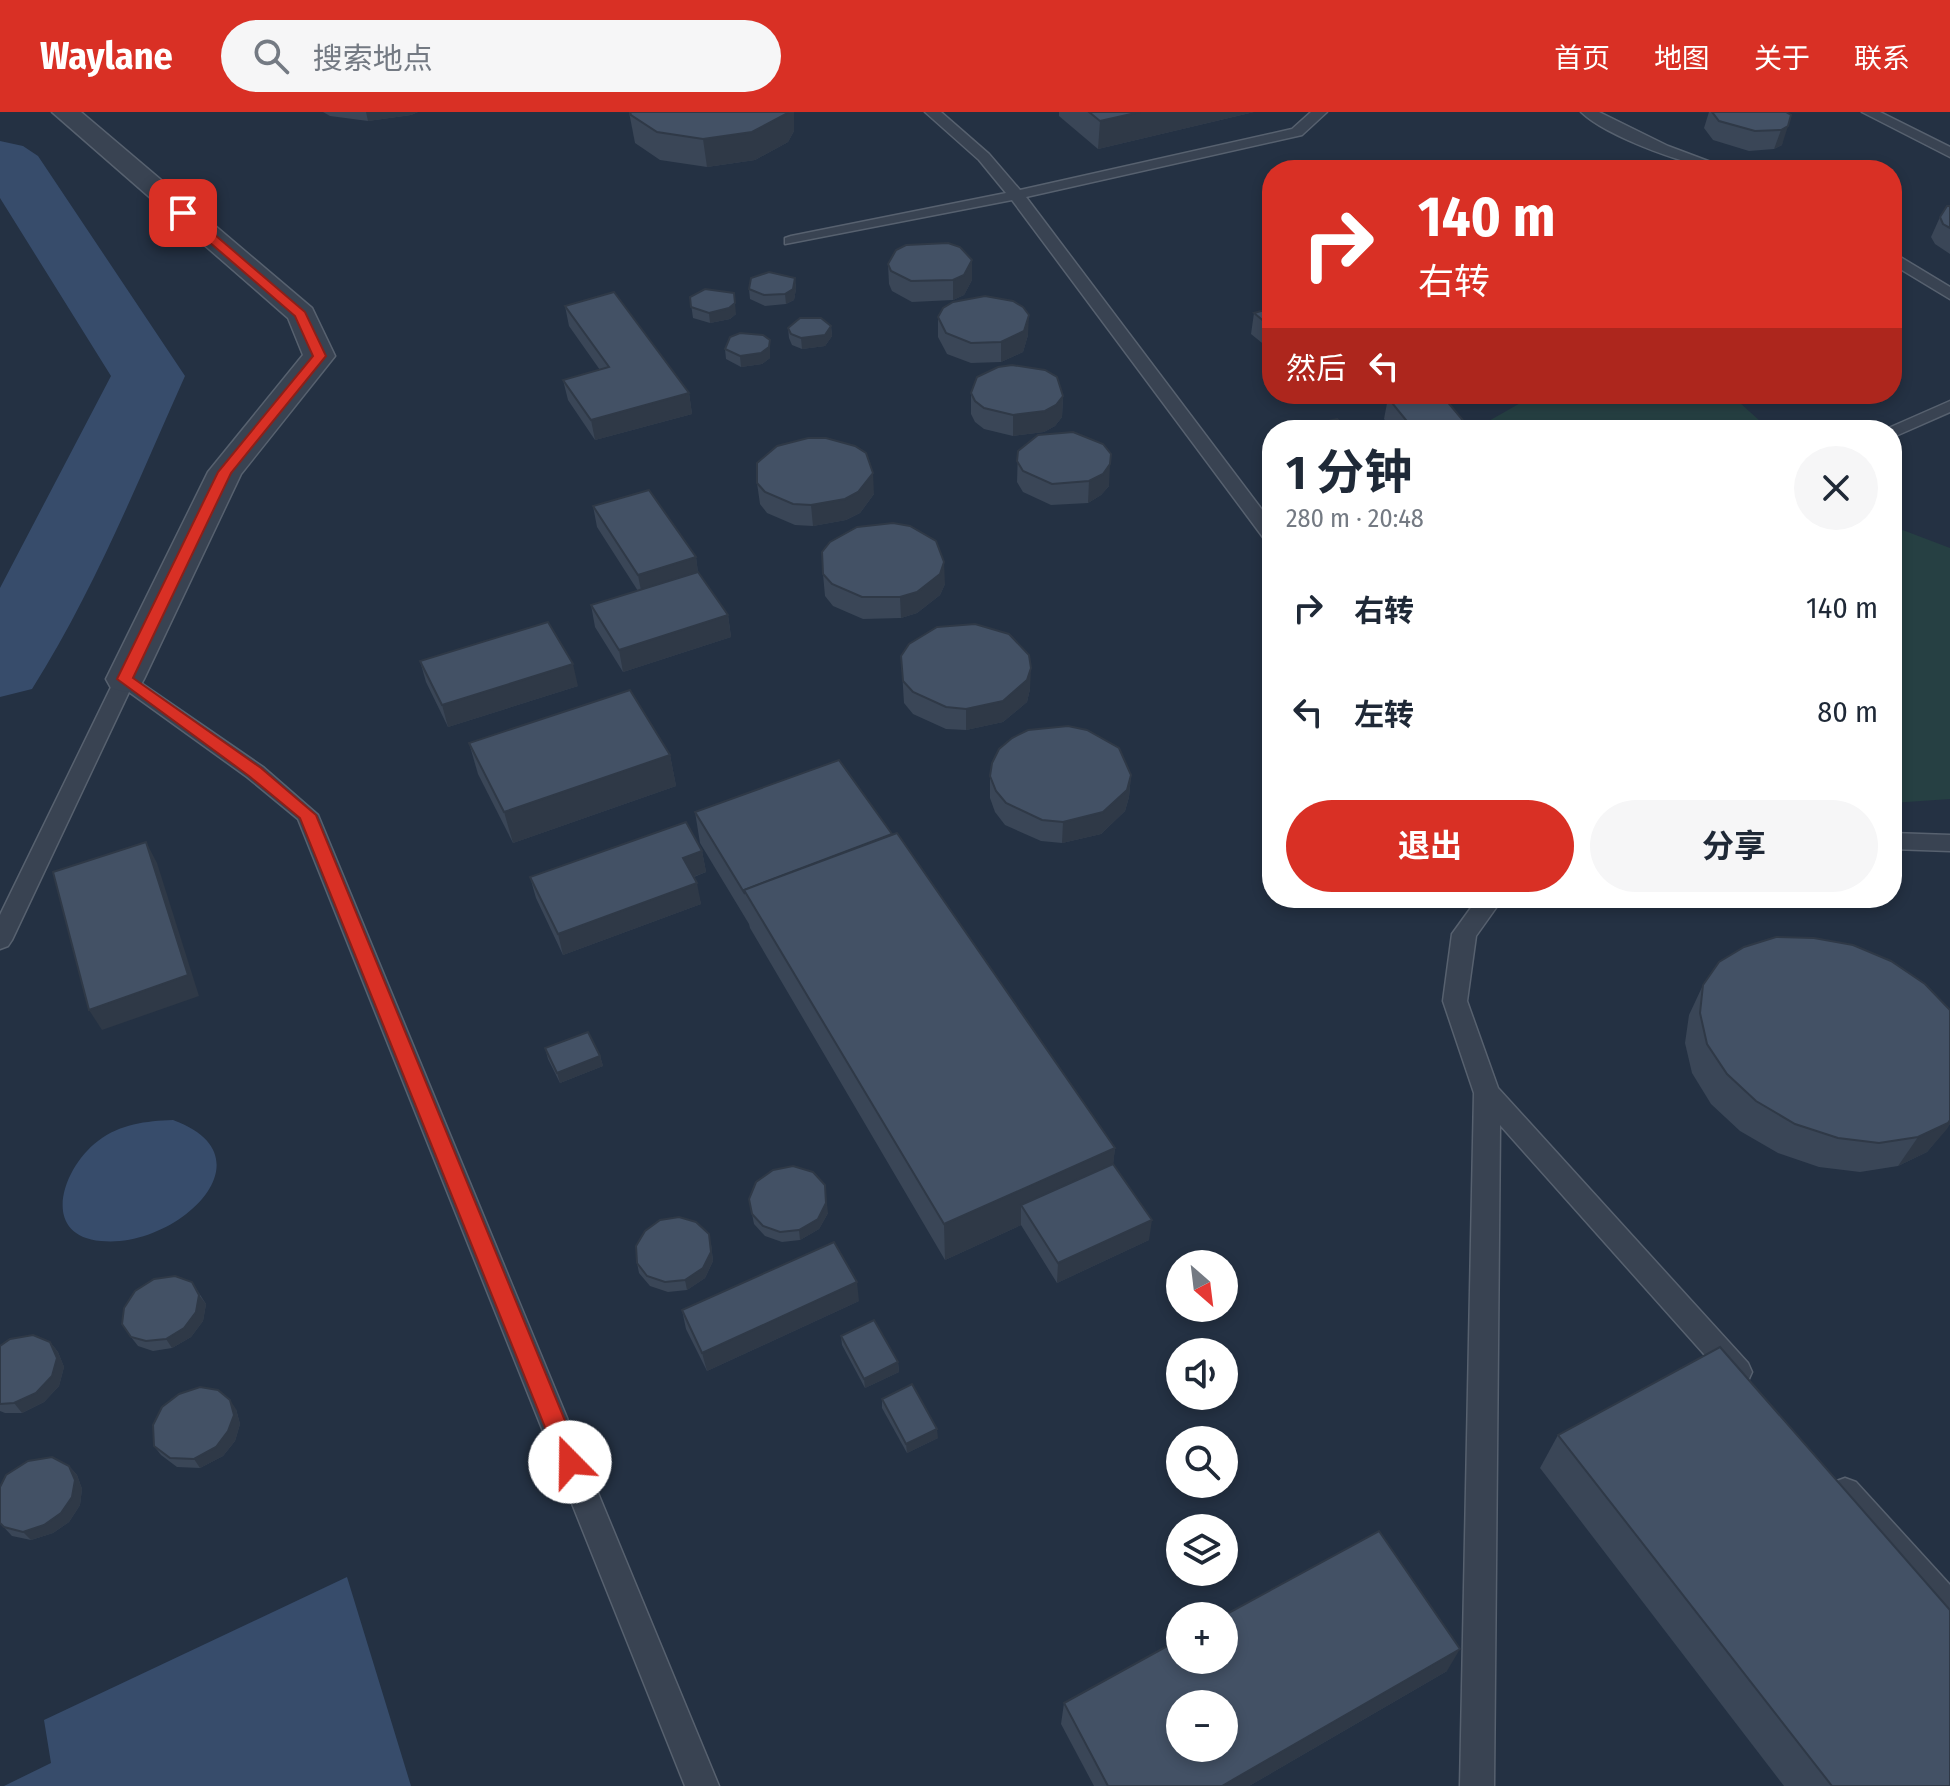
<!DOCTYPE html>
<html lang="zh">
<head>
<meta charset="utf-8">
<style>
	body { margin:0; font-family:"Fira Sans Condensed","Noto Sans SC",sans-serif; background:#f6f6f7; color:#1f2937; height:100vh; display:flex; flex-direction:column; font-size:30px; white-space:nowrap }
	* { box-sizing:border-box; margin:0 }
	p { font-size:26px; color:#747a83 }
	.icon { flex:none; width:44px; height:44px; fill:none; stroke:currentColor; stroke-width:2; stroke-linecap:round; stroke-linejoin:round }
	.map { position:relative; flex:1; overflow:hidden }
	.sheet { position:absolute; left:1262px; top:308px; width:640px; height:488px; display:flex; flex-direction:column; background:#fff; border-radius:32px; box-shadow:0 4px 12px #0003 }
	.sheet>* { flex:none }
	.banner { position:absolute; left:1262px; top:48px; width:640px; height:244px; border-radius:32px; box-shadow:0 4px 12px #0003; background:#d93025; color:#fff; overflow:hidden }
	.needle { width:52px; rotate:152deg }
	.controls { position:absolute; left:1166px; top:1138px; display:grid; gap:16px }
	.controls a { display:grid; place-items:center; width:72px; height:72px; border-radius:50%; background:#fff; box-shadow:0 4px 12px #0003; font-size:40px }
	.pin { position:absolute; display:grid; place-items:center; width:68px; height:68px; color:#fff; margin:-34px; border-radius:16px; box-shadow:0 4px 12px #0006 }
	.me { position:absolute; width:88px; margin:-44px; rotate:338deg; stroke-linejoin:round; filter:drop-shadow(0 0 6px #0008) }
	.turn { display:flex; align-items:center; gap:28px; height:168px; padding:0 24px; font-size:36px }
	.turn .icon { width:104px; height:104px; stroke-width:2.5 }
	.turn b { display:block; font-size:56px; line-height:68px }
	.then { display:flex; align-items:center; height:76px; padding:0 24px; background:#0003; gap:16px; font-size:30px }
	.round { display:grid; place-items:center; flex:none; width:84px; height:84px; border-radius:42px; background:#f6f6f7 }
	.headline { display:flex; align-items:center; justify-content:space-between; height:136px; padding:0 24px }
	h1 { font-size:48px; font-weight:700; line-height:60px }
	.cta { display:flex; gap:16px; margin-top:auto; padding:16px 24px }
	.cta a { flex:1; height:92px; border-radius:48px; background:#d93025; color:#fff; font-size:32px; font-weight:700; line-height:92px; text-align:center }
	.cta a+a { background:#f6f6f7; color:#1f2937 }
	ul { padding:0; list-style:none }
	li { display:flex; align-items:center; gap:24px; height:104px; padding:0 24px }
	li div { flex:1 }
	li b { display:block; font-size:30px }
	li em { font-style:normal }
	header { display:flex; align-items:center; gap:48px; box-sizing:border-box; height:112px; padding:0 40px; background:#d93025; color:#fff }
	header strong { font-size:38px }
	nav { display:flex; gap:44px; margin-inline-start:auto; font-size:28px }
	.search { width:560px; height:72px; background:#f6f6f7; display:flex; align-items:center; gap:20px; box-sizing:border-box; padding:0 28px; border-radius:44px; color:#747a83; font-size:30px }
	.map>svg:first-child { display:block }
	.green { fill:#264043 }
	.water { fill:#374c6b }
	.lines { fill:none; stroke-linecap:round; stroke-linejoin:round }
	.river { fill:#374c6b; fill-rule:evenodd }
	.service-casing { stroke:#57616f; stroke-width:3 }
	.minor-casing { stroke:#57616f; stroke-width:3 }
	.service { fill:#394352; fill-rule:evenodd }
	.minor { fill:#394352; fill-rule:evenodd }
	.wall { fill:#3a4657 }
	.shaded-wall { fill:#2f3947 }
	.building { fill:#435165; stroke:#2f3947; stroke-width:2; fill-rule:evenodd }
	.route { fill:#d93025; stroke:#8d1f18; stroke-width:2 }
</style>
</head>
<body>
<header>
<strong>Waylane</strong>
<div class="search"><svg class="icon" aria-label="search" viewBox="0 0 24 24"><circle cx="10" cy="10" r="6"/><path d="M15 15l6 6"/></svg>搜索地点</div>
<nav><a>首页</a><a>地图</a><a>关于</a><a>联系</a></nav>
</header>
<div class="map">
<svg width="1950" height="1674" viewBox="0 0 1950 1674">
	<rect width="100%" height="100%" fill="#243143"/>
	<g class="green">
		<polygon points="1536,282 1730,282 1770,318 1473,318"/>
		<polygon points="1892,414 1950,436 1950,687 1892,691"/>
	</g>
	<g class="water">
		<path d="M173 1008C275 1045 176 1137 101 1129 38 1123 64 1054 98 1029 120 1012 146 1009 173 1008Z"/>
		<polygon points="347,1465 411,1674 4,1674 51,1651 44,1608"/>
	</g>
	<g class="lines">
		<path class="river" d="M0 29 23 34 38 44 185 264C138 369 94 479 32 577L0 585V476L111 264 0 86Z"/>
		<g class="service-casing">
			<g id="service">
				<polygon points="925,0 941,0 989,42 1020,78 1292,17 1311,0 1327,0 1302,23 1026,85 1272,411 1272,430 1265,428 1012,88 785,132 785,126 791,124 1006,81 979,48"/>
				<path d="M1581 0H1599L1668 34 1732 58C1696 58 1607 25 1581 0Z"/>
				<polygon points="1862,0 1880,0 1950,35 1950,45"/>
				<polygon points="1892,140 1950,175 1950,187 1892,152"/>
				<polygon points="1950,289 1950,300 1898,323 1892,324 1892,318 1884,318"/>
				<polygon points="125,560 263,655 318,703 719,1674 685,1674 298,707 247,665 129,580 12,828 8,834 0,837 0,803 115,567"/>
				<polygon points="1892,721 1950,723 1950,739 1892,737"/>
				<polygon points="1478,786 1503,786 1476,824 1467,889 1498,976 1748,1251 1752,1260 1748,1269 1738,1273 1728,1269 1500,1013 1494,1674 1460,1674 1474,981 1443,889 1452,822"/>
				<polygon points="1845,1366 1856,1370 1950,1473 1950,1512 1939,1507 1834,1390 1830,1380 1834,1370"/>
			</g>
		</g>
		<g class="minor-casing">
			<polygon id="minor" points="52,0 81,0 312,196 335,244 241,362 144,567 139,576 125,580 111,576 106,567 208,360 303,243 288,206"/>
		</g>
		<use href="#service" class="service"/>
		<use href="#minor" class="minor"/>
	</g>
	<g class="wall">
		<polygon points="323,0 418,0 411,3 368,9 330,4"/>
		<polygon points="629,0 794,0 794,19 788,30 755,48 707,55 660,48 635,31"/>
		<polygon points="1059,0 1254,0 1098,37 1059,4"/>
		<polygon points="1709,0 1786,0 1782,33 1774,37 1749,39 1713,28 1704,16"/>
		<polygon points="1950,94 1950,142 1935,132 1931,125 1940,105"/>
		<polygon points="888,152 972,168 964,183 953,188 912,190 892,179 889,172"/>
		<polygon points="795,166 796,177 794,188 786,192 765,194 750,187 749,177"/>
		<polygon points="690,185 736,202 730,207 710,211 693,206"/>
		<polygon points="565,194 689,281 692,302 595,328 568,288 563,268 600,258 569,214"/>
		<polygon points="1272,196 1272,239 1251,222 1254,201"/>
		<polygon points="938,205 1028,223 1023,240 1001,250 971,251 947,242 938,225"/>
		<polygon points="831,214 832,224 825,234 802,237 792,233 789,226 788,216"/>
		<polygon points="770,228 770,246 762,252 741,255 726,247 725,237"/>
		<polygon points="971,281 1063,284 1062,305 1055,314 1044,320 1013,324 984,317 975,310 971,302"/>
		<polygon points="1388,286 1471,318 1393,318 1384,307"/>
		<polygon points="1018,339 1109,374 1101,383 1088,391 1051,393 1023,380 1017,370"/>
		<polygon points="757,371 874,382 860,401 846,408 813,414 795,413 767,401 760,392"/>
		<polygon points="593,394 696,445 698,461 728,503 731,525 623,560 595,515 591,493 638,479 597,415"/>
		<polygon points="823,462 945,472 940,483 917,501 901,506 863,507 833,494 825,484"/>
		<polygon points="901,544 1030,577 1027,590 1003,610 966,618 946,617 913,602 904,591"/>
		<polygon points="420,549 578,574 448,615 426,570"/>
		<polygon points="469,631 670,643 676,674 513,731 478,662"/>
		<polygon points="1131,663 1129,685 1125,699 1101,722 1062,731 1041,729 1005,713 995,700 990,686 990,664"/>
		<polygon points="695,700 1115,1036 1113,1052 1149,1128 1057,1171 1021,1113 945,1148 750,816 749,812 700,731"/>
		<polygon points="702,739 706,760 694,765 701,792 563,843 536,786 530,765"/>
		<polygon points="1703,873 1950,898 1950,1012 1927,1040 1898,1054 1860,1060 1819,1055 1778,1041 1740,1019 1711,992 1692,961 1685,931 1689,903"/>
		<polygon points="545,936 600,944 603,954 560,971 548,947"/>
		<polygon points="749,1087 828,1101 819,1117 800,1128 782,1130 765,1124 754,1112"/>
		<polygon points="711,1132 713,1149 705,1166 687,1178 668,1180 650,1174 639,1161 637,1151"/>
		<polygon points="192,1170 206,1192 203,1209 191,1225 172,1236 153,1239 138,1234 131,1225"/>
		<polygon points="859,1189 707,1259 686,1217 682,1198"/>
		<polygon points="841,1224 898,1250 899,1260 865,1276 842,1233"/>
		<polygon points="50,1230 58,1240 64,1255 59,1274 44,1290 22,1301 5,1301 0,1299 0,1234"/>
		<polygon points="882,1287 938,1326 907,1341 882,1296"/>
		<polygon points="236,1297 240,1312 235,1329 223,1344 200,1356 177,1355 161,1343 154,1334"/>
		<polygon points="1558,1323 1950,1674 1784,1674 1540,1356"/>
		<polygon points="69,1354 77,1363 82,1377 80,1393 69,1410 53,1421 31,1428 12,1424 0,1411"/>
		<polygon points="1447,1559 1249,1674 1094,1674 1061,1612 1064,1591"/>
	</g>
	<g class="shaded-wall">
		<polygon points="366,0 418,0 411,3 368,9"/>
		<polygon points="787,0 794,0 794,19 788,30 755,48 707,55 703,27"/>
		<polygon points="1140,0 1254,0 1098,37 1100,9"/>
		<polygon points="1788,14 1782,33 1774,37 1781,18"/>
		<polygon points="972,148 972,168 964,183 953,188 953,168"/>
		<polygon points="795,166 796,177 794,188 786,192 785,182"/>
		<polygon points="735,191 736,202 730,207 710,211 709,201"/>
		<polygon points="1029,203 1028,223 1023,240 1001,250 1001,230"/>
		<polygon points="831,214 832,224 825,234 802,237 801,226"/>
		<polygon points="770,228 770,246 762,252 741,255 740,244"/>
		<polygon points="689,281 692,302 595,328 591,308"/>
		<polygon points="1063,284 1062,305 1055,314 1044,320 1013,324 1013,303"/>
		<polygon points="1110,352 1109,374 1101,383 1088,391 1089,369"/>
		<polygon points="873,361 874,382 860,401 846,408 813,414 811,393"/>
		<polygon points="696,445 699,467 642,484 638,463"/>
		<polygon points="944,450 945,472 940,483 917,501 901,506 900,485"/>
		<polygon points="728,503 731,525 623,560 619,538"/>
		<polygon points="573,552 578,574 448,615 442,593"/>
		<polygon points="1031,556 1030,577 1027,590 1003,610 966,618 966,597"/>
		<polygon points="670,643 676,674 513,731 504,700"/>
		<polygon points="1131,663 1129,685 1125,699 1101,722 1062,731 1063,710"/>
		<polygon points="146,730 157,751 199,884 102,918 89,898"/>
		<polygon points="702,739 706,760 687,767 683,746"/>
		<polygon points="697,771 701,792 563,843 558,822"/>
		<polygon points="600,944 603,954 560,971 557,961"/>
		<polygon points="1950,1008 1950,1012 1947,1017 1927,1040 1898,1054 1918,1025"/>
		<polygon points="1115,1036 1111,1072 1021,1093 1021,1113 945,1148 944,1112"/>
		<polygon points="825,1073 828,1101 819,1117 800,1128 799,1118"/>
		<polygon points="1152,1108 1149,1128 1057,1171 1058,1151"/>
		<polygon points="709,1122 713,1149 705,1166 687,1178 685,1168"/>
		<polygon points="857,1170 859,1189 707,1259 702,1241"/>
		<polygon points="199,1183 206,1192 203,1209 191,1225 172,1236 166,1227"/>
		<polygon points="50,1230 58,1240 64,1255 59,1274 44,1290 22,1301 14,1291"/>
		<polygon points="898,1250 899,1260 865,1276 864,1267"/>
		<polygon points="230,1288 236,1297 240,1312 235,1329 223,1344 200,1356 194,1347"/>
		<polygon points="937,1317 938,1326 907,1341 906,1332"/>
		<polygon points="69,1354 77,1363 82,1377 80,1393 69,1410 53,1421 31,1428 23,1420"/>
		<polygon points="1460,1537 1447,1559 1249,1674 1222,1674"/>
	</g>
	<g class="building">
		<polygon points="630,0 787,0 786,2 752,20 703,27 657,20 631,3"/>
		<polygon points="1089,0 1140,0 1100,9"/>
		<polygon points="1712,0 1786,0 1791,3 1788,14 1781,18 1755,19 1719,9"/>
		<polygon points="1307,52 1346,55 1350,58 1291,58"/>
		<polygon points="1947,94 1950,94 1950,116 1943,112 1940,105"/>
		<polygon points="948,131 960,135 972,148 964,163 953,168 911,169 891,159 888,152 896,138 906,133"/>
		<polygon points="769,160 795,166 793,177 785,182 764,183 749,177 751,166"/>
		<polygon points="705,177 734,181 735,191 729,196 709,201 691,195 690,185"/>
		<polygon points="614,180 689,281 591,308 563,268 609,255 565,194"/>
		<polygon points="985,184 1013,189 1023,195 1029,203 1024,219 1001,230 971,231 946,221 938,205 943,196 953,190"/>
		<polygon points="1272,196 1272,216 1254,201"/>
		<polygon points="800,206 821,206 831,214 825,223 801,226 791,222 788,216"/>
		<polygon points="740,221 763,223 770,228 769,235 761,241 740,244 725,237 730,225"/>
		<polygon points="1012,253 1045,258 1057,265 1063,284 1056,293 1045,299 1013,303 984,296 975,289 971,281 977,265 998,255"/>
		<polygon points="1414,282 1441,282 1471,318 1414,318 1388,286"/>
		<polygon points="1337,307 1348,318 1288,318"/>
		<polygon points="1073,320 1103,332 1111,342 1110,352 1103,362 1089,369 1052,372 1023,359 1017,349 1018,339 1038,323"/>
		<polygon points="808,326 826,326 855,334 866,341 873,361 858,380 845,387 811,393 793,392 765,380 757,371 757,351 777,334"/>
		<polygon points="649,378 696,445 638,463 593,394"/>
		<polygon points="893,411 910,414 936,429 944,450 940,462 917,480 900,485 862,485 832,472 823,462 822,440 830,430 857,415"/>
		<polygon points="698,460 728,503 619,538 591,493"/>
		<polygon points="548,510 573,552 442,593 420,549"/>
		<polygon points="975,512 1009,522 1029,543 1031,556 1027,568 1003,589 966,597 946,595 913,580 903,569 901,544 909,532 937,515"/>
		<polygon points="630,578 670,643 504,700 469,631"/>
		<polygon points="1068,614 1087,618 1119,636 1131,663 1127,678 1103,700 1063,710 1042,708 1006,691 996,679 990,664 992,651 999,637 1012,626 1028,618"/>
		<polygon points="839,648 892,722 744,778 745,782 695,700"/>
		<polygon points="686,710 702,739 683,746 697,771 558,822 530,765"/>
		<polygon points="897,721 1115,1036 944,1112 744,778"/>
		<polygon points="146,730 188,863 89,898 53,760"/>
		<polygon points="1776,825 1814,826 1853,833 1891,849 1925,872 1950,898 1950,1008 1948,1011 1918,1025 1879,1031 1838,1026 1795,1012 1756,989 1727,962 1707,932 1700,901 1703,873 1719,850 1744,835"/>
		<polygon points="588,920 600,944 557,961 545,936"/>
		<polygon points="1113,1052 1152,1108 1058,1151 1021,1093"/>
		<polygon points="793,1054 813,1060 825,1073 826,1091 818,1107 799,1118 780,1120 763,1114 752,1102 749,1087 756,1070 773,1058"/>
		<polygon points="679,1105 696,1110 709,1122 711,1140 703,1156 685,1168 665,1170 647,1164 637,1151 636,1134 645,1119 660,1108"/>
		<polygon points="834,1130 857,1170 702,1241 682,1198"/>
		<polygon points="175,1164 192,1170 199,1183 196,1200 184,1216 166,1227 146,1229 131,1225 122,1212 124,1196 135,1179 154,1167"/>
		<polygon points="874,1208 898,1250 864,1267 841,1224"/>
		<polygon points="33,1223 50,1230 57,1246 52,1264 36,1281 14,1291 0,1292 0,1234 10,1227"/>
		<polygon points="1720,1235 1950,1498 1950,1674 1832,1674 1558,1323"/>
		<polygon points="912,1272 937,1317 906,1332 882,1287"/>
		<polygon points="200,1275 218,1278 230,1288 234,1303 228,1319 216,1335 194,1347 170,1346 154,1334 153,1313 162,1295 179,1282"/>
		<polygon points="52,1345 69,1354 75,1368 72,1385 61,1401 44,1413 23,1420 4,1415 0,1411 0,1375 6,1363 28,1349"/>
		<path d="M1379 1419 1460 1537 1222 1674H1108L1064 1591 1180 1527V1548H1224V1504H1223ZM1180 1592H1224V1636H1180Z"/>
	</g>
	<polygon class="route" points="179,99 187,99 305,200 326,244 231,361 133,566 261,656 316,703 582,1350 578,1358 570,1361 562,1358 559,1350 300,706 249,664 117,567 218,360 313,244 295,204 179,104"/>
</svg>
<div class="controls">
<a><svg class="needle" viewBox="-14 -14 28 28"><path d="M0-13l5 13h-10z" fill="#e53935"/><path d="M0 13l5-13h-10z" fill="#747a83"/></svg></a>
<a><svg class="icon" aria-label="sound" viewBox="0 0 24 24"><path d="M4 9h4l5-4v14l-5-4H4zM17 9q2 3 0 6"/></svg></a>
<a><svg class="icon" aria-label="search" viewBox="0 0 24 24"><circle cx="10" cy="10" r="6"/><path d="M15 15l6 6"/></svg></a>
<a><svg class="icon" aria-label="layers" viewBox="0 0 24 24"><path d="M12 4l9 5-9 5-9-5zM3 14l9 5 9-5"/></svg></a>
<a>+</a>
<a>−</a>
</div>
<div class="pin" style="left:183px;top:101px;background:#d93025"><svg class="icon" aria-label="arrive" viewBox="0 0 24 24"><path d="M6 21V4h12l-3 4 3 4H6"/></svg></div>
<svg class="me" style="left:570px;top:1350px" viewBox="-20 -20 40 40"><circle r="19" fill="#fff"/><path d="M0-13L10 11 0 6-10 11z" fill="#d93025"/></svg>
<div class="banner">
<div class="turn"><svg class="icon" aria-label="right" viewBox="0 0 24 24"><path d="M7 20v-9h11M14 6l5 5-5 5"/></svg><div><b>140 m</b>右转</div></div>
<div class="then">然后<svg class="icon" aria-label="left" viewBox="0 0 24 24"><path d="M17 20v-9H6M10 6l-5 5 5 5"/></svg></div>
</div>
<section class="sheet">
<div class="headline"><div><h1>1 分钟</h1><p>280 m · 20:48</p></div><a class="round"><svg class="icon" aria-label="close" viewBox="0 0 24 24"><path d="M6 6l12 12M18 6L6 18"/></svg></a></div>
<ul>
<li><svg class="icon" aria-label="right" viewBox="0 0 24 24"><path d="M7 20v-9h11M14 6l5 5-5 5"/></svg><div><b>右转</b></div><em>140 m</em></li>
<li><svg class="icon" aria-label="left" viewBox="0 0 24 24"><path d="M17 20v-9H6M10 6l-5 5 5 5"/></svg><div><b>左转</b></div><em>80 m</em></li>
</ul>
<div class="cta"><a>退出</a><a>分享</a></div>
</section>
</div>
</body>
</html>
